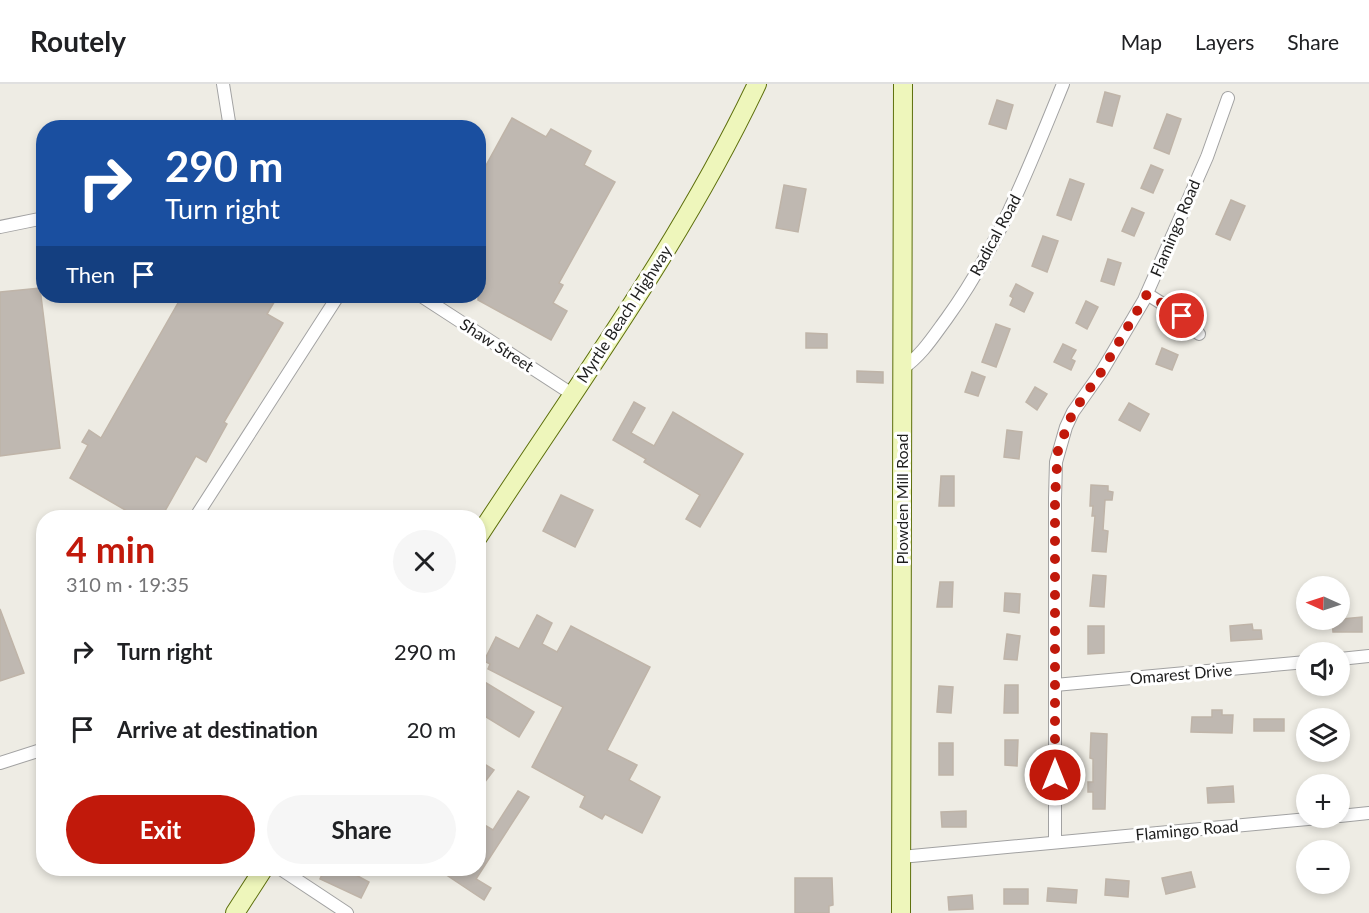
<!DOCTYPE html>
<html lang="en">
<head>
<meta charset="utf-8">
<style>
	body { margin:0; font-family:Lato,sans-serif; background:#f6f6f6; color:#202124; height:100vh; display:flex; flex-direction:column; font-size:22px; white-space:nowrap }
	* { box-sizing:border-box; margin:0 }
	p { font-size:20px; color:#757577 }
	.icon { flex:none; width:33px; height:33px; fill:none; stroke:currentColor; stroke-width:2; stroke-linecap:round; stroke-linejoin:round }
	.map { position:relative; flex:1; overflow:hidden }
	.details { position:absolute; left:36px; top:426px; width:450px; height:366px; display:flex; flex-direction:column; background:#fff; border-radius:24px; box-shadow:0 3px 9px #0003 }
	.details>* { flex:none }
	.guide { position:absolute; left:36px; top:36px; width:450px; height:183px; border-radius:24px; box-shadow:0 3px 9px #0003; background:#1a4fa0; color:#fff; overflow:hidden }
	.needle { width:39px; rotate:273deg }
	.tools { position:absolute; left:1296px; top:492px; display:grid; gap:12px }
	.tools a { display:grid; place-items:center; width:54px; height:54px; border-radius:50%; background:#fff; box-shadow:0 3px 9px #0003; font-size:30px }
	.pin { position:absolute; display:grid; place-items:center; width:51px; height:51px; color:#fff; margin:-26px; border:3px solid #fff; border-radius:50%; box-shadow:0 2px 6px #0007 }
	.me { position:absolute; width:66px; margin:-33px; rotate:0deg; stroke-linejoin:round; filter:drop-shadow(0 0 4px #0008) }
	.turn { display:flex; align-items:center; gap:21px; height:126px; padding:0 30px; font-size:27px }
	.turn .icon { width:78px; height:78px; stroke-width:2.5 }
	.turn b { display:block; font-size:42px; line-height:51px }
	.then { display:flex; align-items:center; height:57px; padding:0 30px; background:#0003; gap:12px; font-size:22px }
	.round { display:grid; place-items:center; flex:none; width:63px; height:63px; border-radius:32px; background:#f6f6f6 }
	.overview { display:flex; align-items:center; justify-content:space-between; height:102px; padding:0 30px }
	h1 { font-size:36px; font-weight:700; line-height:45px; color:#c1190b }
	.primary-button { display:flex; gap:12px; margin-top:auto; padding:12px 30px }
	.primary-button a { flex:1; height:69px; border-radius:36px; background:#c1190b; color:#fff; font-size:24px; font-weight:700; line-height:69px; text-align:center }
	.primary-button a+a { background:#f6f6f6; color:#202124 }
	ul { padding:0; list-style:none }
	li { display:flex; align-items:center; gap:18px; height:78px; padding:0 30px }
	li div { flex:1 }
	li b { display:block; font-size:22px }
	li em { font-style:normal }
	header { display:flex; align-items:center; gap:36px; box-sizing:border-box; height:84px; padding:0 30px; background:#fff; border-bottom:2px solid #e0e0e0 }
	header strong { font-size:28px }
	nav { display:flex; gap:33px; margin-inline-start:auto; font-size:21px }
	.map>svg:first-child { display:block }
	.building { fill:#bfb8b1; stroke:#bfb4a8; stroke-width:1.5 }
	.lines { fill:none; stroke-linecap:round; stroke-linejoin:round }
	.street-casing { stroke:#a2a2a2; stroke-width:14 }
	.secondary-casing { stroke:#5d6f0b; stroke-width:20 }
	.street { stroke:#fff; stroke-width:12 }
	.secondary { stroke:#eef6bb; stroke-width:18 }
	.route { stroke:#c1190b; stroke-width:10; stroke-dasharray:0 18 }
	.labels { text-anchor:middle; stroke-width:6; stroke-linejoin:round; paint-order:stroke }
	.street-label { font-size:16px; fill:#1e1e1e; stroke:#fff }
</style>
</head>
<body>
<header>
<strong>Routely</strong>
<nav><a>Map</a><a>Layers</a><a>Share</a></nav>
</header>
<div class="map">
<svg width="1369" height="829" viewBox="0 0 1369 829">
	<rect width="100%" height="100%" fill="#eeece4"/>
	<g class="building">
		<polygon points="1105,8 1120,12 1112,42 1097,38"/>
		<polygon points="997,16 1013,21 1006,45 989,40"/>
		<polygon points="1167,30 1181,35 1169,70 1154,64"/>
		<polygon points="512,34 546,53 551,45 591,67 584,81 615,98 559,199 563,201 553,219 567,227 551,256 478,216 478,96"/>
		<polygon points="1151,81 1163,86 1153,109 1141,104"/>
		<polygon points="1070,95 1084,100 1071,136 1057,131"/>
		<polygon points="784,101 806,105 798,148 776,144"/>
		<polygon points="1231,116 1245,122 1230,156 1216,150"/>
		<polygon points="1132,124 1144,129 1134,152 1122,147"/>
		<polygon points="1043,152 1058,157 1047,188 1032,182"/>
		<polygon points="1108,175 1121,179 1114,201 1101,197"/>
		<polygon points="1016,200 1033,209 1024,228 1010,221 1013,214 1010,212"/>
		<polygon points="40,204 60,364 0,372 0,208"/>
		<polygon points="182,212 270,212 276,215 267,230 283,239 224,338 227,340 206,378 196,372 161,434 139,434 70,394 88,361 82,358 89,346 101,354"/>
		<polygon points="1086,217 1098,223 1087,245 1076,239"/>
		<polygon points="996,240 1010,245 996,283 982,278"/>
		<polygon points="806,249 827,250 827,264 806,264"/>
		<polygon points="1063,260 1076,266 1071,275 1075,277 1071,286 1054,278"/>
		<polygon points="1162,264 1178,271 1172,286 1156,280"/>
		<polygon points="857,287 883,288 883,299 857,298"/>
		<polygon points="972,288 985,293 978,312 965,308"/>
		<polygon points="1035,303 1047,310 1037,326 1026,318"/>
		<polygon points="634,318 645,324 631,349 654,362 673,328 743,370 700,443 686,435 700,411 644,378 646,375 613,356"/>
		<polygon points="1129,319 1149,330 1140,347 1119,336"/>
		<polygon points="1007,346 1022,348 1019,375 1004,373"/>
		<polygon points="941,392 954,392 954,422 939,422"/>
		<polygon points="1091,401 1108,402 1108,407 1113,408 1112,416 1105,416 1103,446 1108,447 1106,468 1092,467 1095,432 1092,432 1093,422 1090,422"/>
		<polygon points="561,411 593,426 575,463 543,447"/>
		<polygon points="1093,491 1106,492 1104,523 1090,522"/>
		<polygon points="940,498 953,498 952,523 937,523"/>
		<polygon points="1005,509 1020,510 1019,529 1004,527"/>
		<polygon points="0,525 24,589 0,597"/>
		<polygon points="537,531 552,539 542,560 557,568 571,542 650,583 607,666 637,681 629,696 660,713 642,749 605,730 602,735 580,723 585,712 532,683 563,623 488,585 490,580 484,577 496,553 519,565"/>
		<polygon points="1362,533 1362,548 1333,548 1332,536"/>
		<polygon points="1252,540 1253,546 1261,546 1262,555 1231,557 1230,542"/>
		<polygon points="1088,542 1104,542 1104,569 1088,570"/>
		<polygon points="1007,550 1020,552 1017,576 1004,575"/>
		<polygon points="478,594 534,628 519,653 478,628"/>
		<polygon points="1005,601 1018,601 1018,629 1004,629"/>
		<polygon points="939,602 953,603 951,629 937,628"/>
		<polygon points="1212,626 1222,626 1222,631 1233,631 1232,649 1191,648 1192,633 1212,633"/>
		<rect x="1254" y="635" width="30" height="12"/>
		<polygon points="1091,649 1107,650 1105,725 1093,725 1093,708 1088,708 1088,698 1093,698 1093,675 1090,674"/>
		<polygon points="1005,656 1018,656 1017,682 1005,681"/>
		<rect x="939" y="659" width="14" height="32"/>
		<polygon points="478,676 494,686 478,707"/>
		<polygon points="1233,702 1234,718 1208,719 1207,704"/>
		<polygon points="518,707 529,713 476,795 491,804 484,816 436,784 478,784 478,737 493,746"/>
		<polygon points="966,727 966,743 942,743 941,728"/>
		<polygon points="325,784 343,784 369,798 361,814 320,795"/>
		<polygon points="1191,788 1195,803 1166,810 1162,794"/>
		<polygon points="795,794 832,794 833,821 829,822 829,829 795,829"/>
		<polygon points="1106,795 1129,797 1128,813 1105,811"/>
		<polygon points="1048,804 1077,806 1076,819 1047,817"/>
		<rect x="1004" y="805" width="24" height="15"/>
		<polygon points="972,811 973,825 949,826 948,813"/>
	</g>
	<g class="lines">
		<g class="street-casing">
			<g id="street">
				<polyline points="223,0 230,44"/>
				<polyline points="0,143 44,134"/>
				<polyline points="1147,210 1182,232 1199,250"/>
				<polyline points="421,212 572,310"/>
				<path d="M902 285C922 271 933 253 947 234 999 162 1030 81 1063 0"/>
				<polyline points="195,434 338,212"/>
				<polyline points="1340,575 1369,572"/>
				<polyline points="1055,601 1306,578"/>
				<polyline points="0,679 44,665"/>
				<polyline points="1340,732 1369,729"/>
				<polyline points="1055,758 1055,414 1056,378 1066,343 1073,328 1102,287 1144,216 1207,73 1228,14"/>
				<polyline points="901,773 1319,734"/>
				<polyline points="279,784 347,829"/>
			</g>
		</g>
		<g class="secondary-casing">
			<g id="secondary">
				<path d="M478 453C575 304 681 160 757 0"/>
				<polyline points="235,829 264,784"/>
				<polyline points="901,829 903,0"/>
			</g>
		</g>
		<use href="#street" class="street"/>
		<use href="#secondary" class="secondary"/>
	</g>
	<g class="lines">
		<polyline class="route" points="1055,691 1055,414 1058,366 1073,328 1102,287 1147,210 1182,232"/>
	</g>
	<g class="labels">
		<g class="street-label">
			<text transform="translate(1175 144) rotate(-67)" y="6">Flamingo Road</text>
			<text transform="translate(995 151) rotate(-62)" y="6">Radical Road</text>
			<text transform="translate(624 230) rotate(-57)" y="6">Myrtle Beach Highway</text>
			<text transform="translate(497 261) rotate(33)" y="6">Shaw Street</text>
			<text transform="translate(902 415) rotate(-90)" y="6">Plowden Mill Road</text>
			<text transform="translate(1181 590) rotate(-5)" y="6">Omarest Drive</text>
			<text transform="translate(1187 746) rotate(-5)" y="6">Flamingo Road</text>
		</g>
	</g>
</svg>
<div class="tools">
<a><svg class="needle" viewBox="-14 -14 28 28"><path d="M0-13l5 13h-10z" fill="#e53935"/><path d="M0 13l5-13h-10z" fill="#757577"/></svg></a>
<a><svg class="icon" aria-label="sound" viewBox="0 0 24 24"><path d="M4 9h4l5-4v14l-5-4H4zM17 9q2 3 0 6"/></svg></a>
<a><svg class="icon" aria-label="layers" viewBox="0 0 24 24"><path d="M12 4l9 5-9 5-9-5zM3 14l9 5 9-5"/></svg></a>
<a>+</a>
<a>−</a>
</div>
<div class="pin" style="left:1182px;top:232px;background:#d93025"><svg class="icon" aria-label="arrive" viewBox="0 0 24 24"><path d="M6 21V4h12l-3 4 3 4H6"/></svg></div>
<svg class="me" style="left:1055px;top:691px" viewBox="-20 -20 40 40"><circle r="17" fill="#c1190b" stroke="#fff" stroke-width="3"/><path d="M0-11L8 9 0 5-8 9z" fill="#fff"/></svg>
<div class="guide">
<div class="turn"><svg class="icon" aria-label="right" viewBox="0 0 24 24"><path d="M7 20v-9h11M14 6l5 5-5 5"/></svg><div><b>290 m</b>Turn right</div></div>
<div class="then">Then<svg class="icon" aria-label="arrive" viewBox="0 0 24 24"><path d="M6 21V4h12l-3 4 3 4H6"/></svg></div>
</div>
<section class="details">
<div class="overview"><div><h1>4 min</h1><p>310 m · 19:35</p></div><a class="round"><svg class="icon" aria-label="close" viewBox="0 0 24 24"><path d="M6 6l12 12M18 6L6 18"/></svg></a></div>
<ul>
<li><svg class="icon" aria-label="right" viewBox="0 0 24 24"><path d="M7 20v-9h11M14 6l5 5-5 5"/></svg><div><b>Turn right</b></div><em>290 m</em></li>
<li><svg class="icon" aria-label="arrive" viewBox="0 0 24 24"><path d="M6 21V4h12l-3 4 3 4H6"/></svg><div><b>Arrive at destination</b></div><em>20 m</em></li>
</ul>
<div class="primary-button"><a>Exit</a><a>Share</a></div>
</section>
</div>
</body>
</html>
